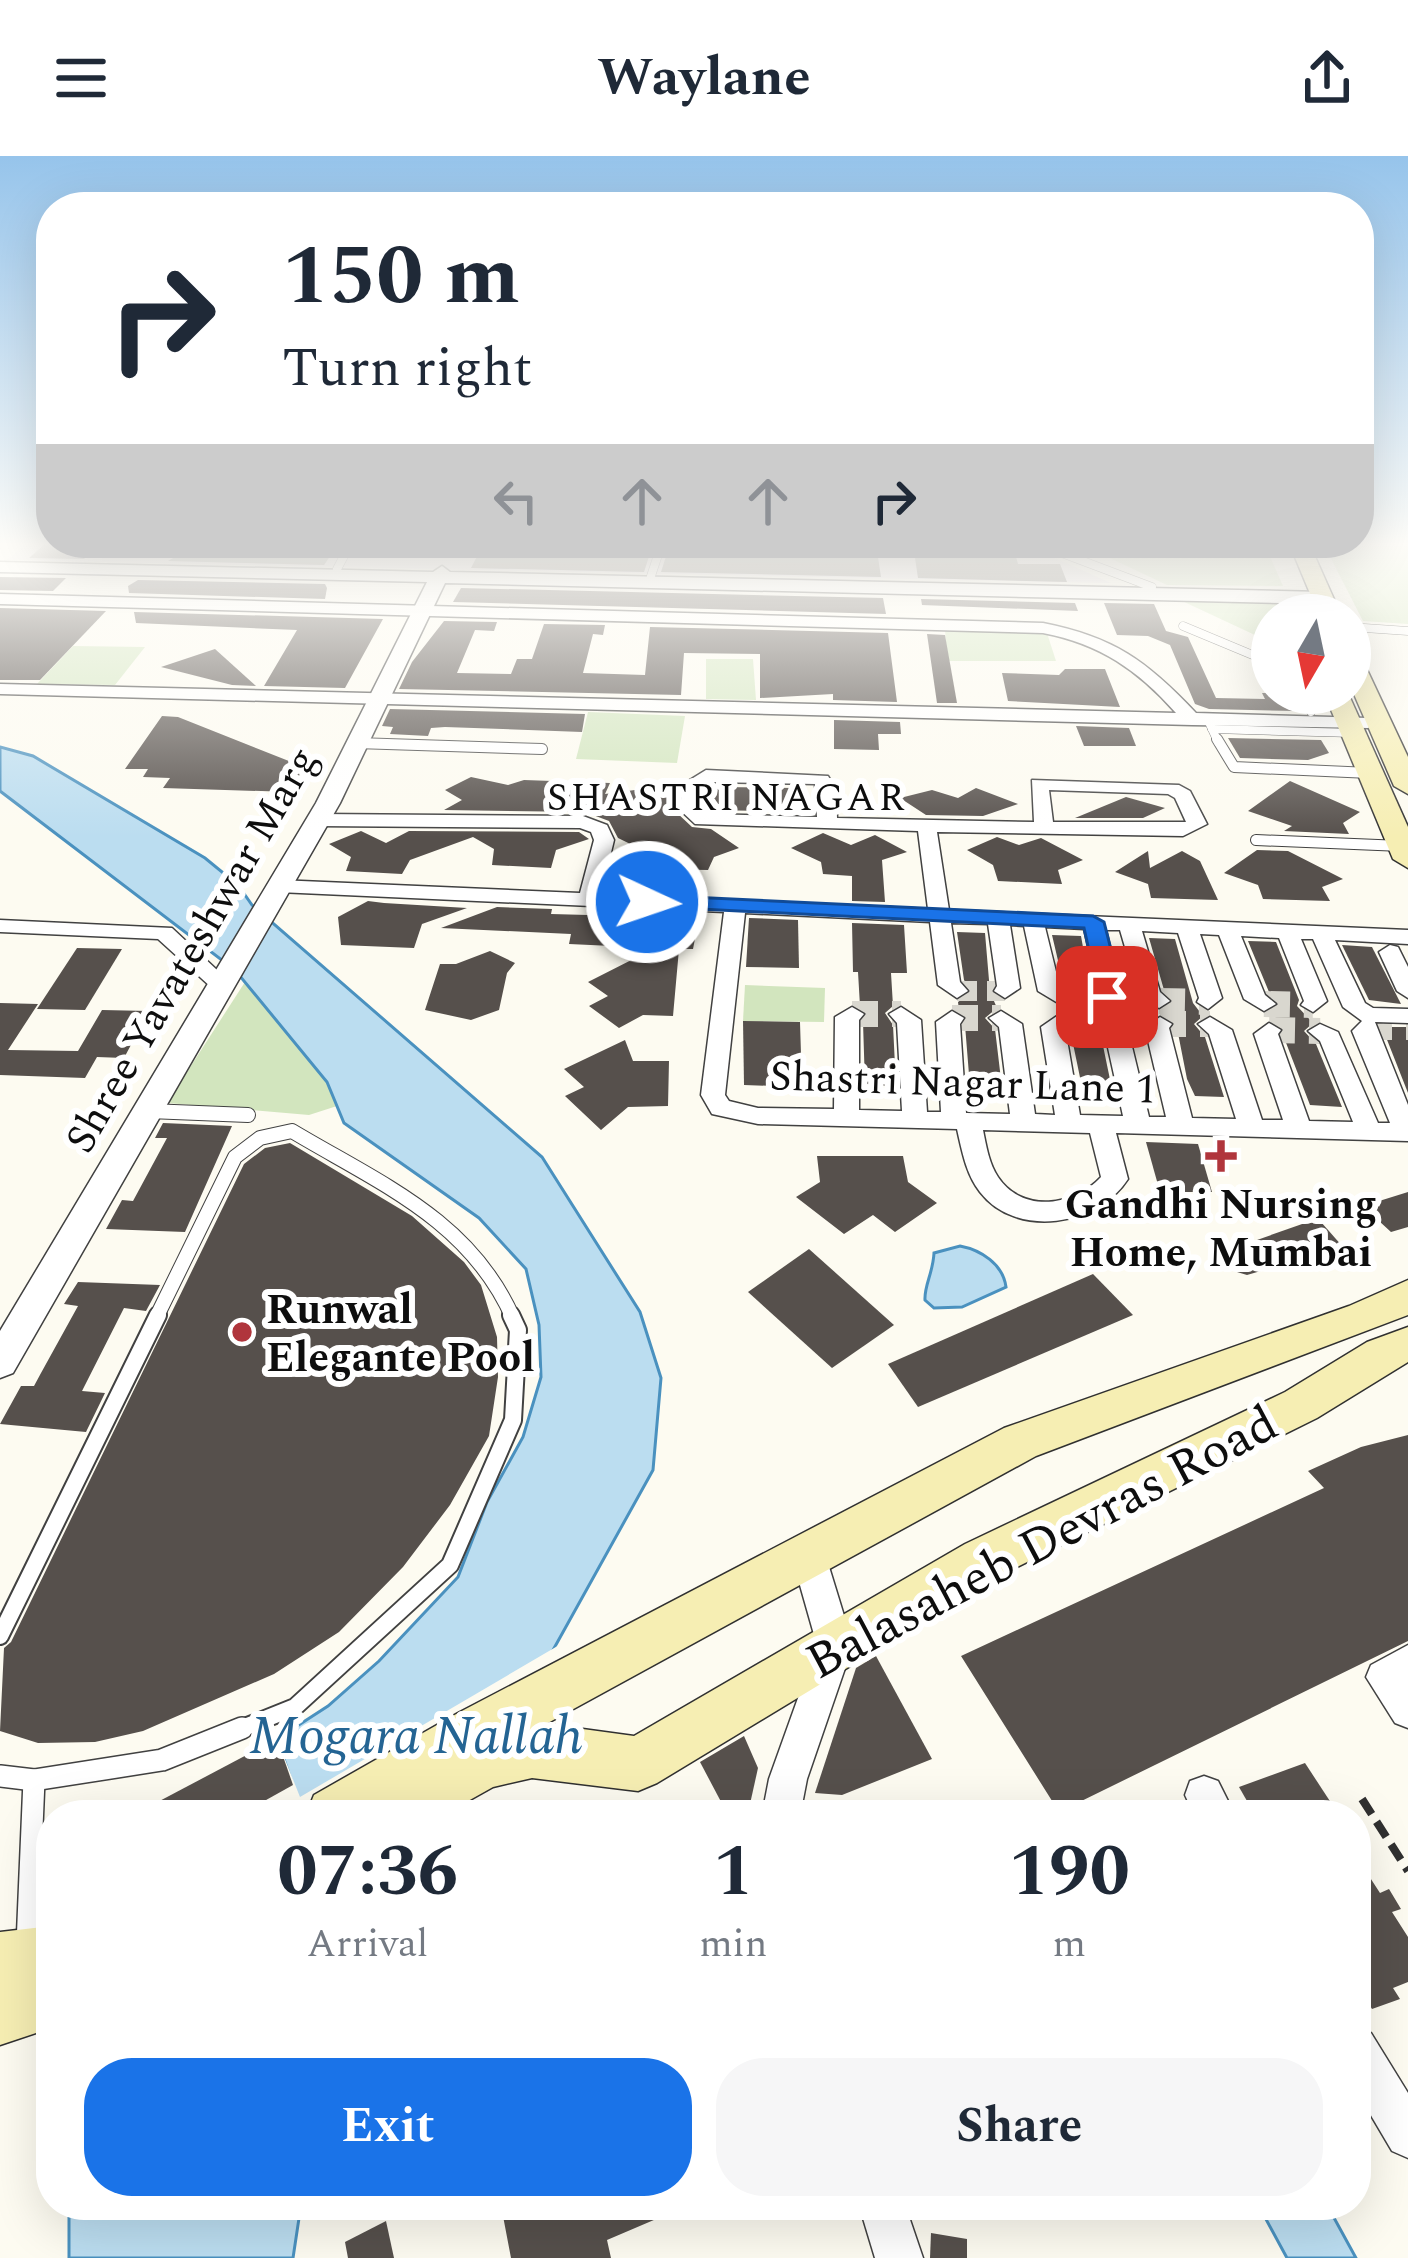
<!DOCTYPE html>
<html lang="en">
<head>
<meta charset="utf-8">
<style>
	body { margin:0; font-family:Spectral,serif; background:#f6f6f7; color:#1f2937; height:100vh; display:flex; flex-direction:column; font-size:45px; white-space:nowrap }
	* { box-sizing:border-box; margin:0 }
	p { font-size:39px; color:#747a83 }
	.icon { flex:none; width:66px; height:66px; fill:none; stroke:currentColor; stroke-width:2; stroke-linecap:round; stroke-linejoin:round }
	.map { position:relative; flex:1; overflow:hidden }
	.panel { position:absolute; left:36px; top:1644px; width:1335px; height:420px; display:flex; flex-direction:column; background:#fff; border-radius:48px; box-shadow:0 12px 48px #0002 }
	.panel>* { flex:none }
	.hud { position:absolute; left:36px; top:36px; width:1338px; height:366px; border-radius:48px; box-shadow:0 12px 48px #0002; background:#fff; color:#1f2937; overflow:hidden }
	.needle { width:78px; rotate:189deg }
	.tools { position:absolute; left:1251px; top:438px; display:grid; gap:24px }
	.tools a { display:grid; place-items:center; width:120px; height:120px; border-radius:50%; background:#fff; box-shadow:0 12px 48px #0002; font-size:60px }
	.pin { position:absolute; display:grid; place-items:center; width:102px; height:102px; color:#fff; margin:-51px; border-radius:24px; box-shadow:0 6px 18px #0006 }
	.me { position:absolute; width:132px; margin:-66px; rotate:93deg; stroke-linejoin:round; filter:drop-shadow(0 0 9px #0008) }
	.turn { display:flex; align-items:center; gap:42px; height:252px; padding:0 48px; font-size:54px }
	.turn .icon { width:156px; height:156px; stroke-width:2.5 }
	.turn b { display:block; font-size:84px; line-height:102px }
	.lanes { display:flex; align-items:center; height:114px; padding:0 48px; background:#0003; justify-content:center; gap:60px; direction:ltr }
	.lanes .off { opacity:.35 }
	.eta { display:flex; justify-content:space-evenly; align-items:center; height:204px; text-align:center }
	.eta b { font-size:72px; font-weight:700; line-height:84px }
	.cta { display:flex; gap:24px; margin-top:auto; padding:24px 48px }
	.cta a { flex:1; height:138px; border-radius:48px; background:#1a73e8; color:#fff; font-size:48px; font-weight:700; line-height:138px; text-align:center }
	.cta a+a { background:#f6f6f7; color:#1f2937 }
	header { display:flex; justify-content:space-between; align-items:center; height:156px; padding:0 48px; background:#fff; font-size:54px; font-weight:700 }
	.map>svg:first-child { display:block }
	.industrial { fill:#ebe4ec }
	.green { fill:#d2e5be }
	.water { fill:#bbddf0; stroke:#4a91bf; stroke-width:3 }
	.pier { fill:#fdfbf1 }
	.building { fill:#56504c }
	.lines { fill:none; stroke-linecap:round; stroke-linejoin:round }
	.minor-tunnel-far1 { stroke:#d9d7cf; stroke-width:20; stroke-dasharray:20 10; stroke-linecap:butt }
	.minor-tunnel { stroke:#d9d7cf; stroke-width:26; stroke-dasharray:26 14; stroke-linecap:butt }
	.service-far4-casing { stroke:#414141; stroke-width:9 }
	.service-far3-casing { stroke:#414141; stroke-width:12 }
	.service-far2-casing { stroke:#414141; stroke-width:16 }
	.service-far1-casing { stroke:#414141; stroke-width:20 }
	.service-casing { stroke:#414141; stroke-width:24 }
	.minor-casing { stroke:#414141; stroke-width:3 }
	.tertiary-casing { stroke:#414141; stroke-width:3 }
	.secondary-casing { stroke:#303030; stroke-width:3 }
	.path { stroke:#303030; stroke-width:8; stroke-dasharray:18 9; stroke-linecap:butt }
	.service-far4 { stroke:#fff; stroke-width:8 }
	.service-far3 { stroke:#fff; stroke-width:10 }
	.service-far2 { stroke:#fff; stroke-width:14 }
	.service-far1 { stroke:#fff; stroke-width:16 }
	.service { stroke:#fff; stroke-width:21 }
	.minor { fill:#fff; fill-rule:evenodd }
	.tertiary { fill:#fff; fill-rule:evenodd }
	.secondary { fill:#f6eeb3; fill-rule:evenodd }
	.route { fill:#1a73e8; stroke:#114b97; stroke-width:3 }
	.poi-dot { fill:#b0353c; stroke:#fff; stroke-width:4.5 }
	.labels { text-anchor:middle; stroke-width:12; stroke-linejoin:round; paint-order:stroke }
	.far-neighbourhood-label { font-size:39px; letter-spacing:3px; fill:#0e0e0e; stroke:#fff }
	.street-label { font-size:42px; fill:#0e0e0e; stroke:#fff }
	.poi-label { font-size:42px; font-weight:bold; fill:#0e0e0e; stroke:#fff }
	.near-street-label { font-size:51px; fill:#0e0e0e; stroke:#fff }
	.near-water-label { font-size:54px; font-style:italic; fill:#246493; stroke:#fff }
</style>
</head>
<body>
<header><svg class="icon" aria-label="menu" viewBox="0 0 24 24"><path d="M4 6h16M4 12h16M4 18h16"/></svg>Waylane<svg class="icon" aria-label="share" viewBox="0 0 24 24"><path d="M12 15V3M7 8l5-5 5 5M5 13v7h14v-7"/></svg></header>
<div class="map">
<svg width="1408" height="2102" viewBox="0 0 1408 2102">
	<rect width="100%" height="100%" fill="#fdfbf1"/>
	<polygon class="industrial" points="27,387 1021,387 1111,427 7,404"/>
	<g class="green">
		<polygon points="1078,387 1264,387 1283,430 1167,429"/>
		<polygon points="1323,387 1408,387 1408,468 1363,465"/>
		<polygon points="1180,444 1292,446 1296,459 1272,459 1272,487"/>
		<polygon points="945,473 1046,474 1056,505 947,505"/>
		<polygon points="73,490 145,491 115,529 37,528"/>
		<polygon points="706,503 753,503 756,544 706,543"/>
		<polygon points="588,556 685,560 677,607 576,603"/>
		<polygon points="245,826 327,926 337,950 309,959 167,947"/>
		<polygon points="745,829 825,832 824,866 743,865"/>
	</g>
	<g class="water">
		<polygon points="0,591 33,600 205,702 238,729 252,749 542,1001 640,1156 661,1222 653,1314 492,1604 262,1659 293,1629 277,1583 328,1550 379,1505 458,1421 487,1346 523,1281 541,1221 539,1169 526,1113 479,1062 344,967 327,926 235,814 0,635"/>
		<path d="M960 1090C981 1094 1003 1108 1006 1131L962 1151 934 1152 925 1144C924 1130 933 1117 934 1097Z"/>
		<polygon points="69,2049 301,2049 293,2102 69,2102"/>
		<polygon points="1271,2049 1327,2049 1356,2102 1287,2102 1261,2054"/>
	</g>
	<polygon class="pier" points="561,1488 467,1659 256,1659 286,1627 272,1585 277,1583 300,1641"/>
	<g class="building">
		<polygon points="46,387 100,387 84,403 29,402"/>
		<polygon points="199,387 339,387 324,409 168,405"/>
		<polygon points="484,387 644,387 643,391 652,391 644,416 471,412"/>
		<polygon points="669,391 877,395 881,421 661,416"/>
		<polygon points="914,395 1015,397 1018,408 1060,408 1067,426 918,422"/>
		<polygon points="0,421 66,422 53,435 0,434"/>
		<polygon points="138,424 325,428 327,432 325,443 129,437 128,430"/>
		<polygon points="461,432 883,442 886,458 453,446"/>
		<polygon points="921,443 1075,447 1078,455 922,449"/>
		<polygon points="1104,447 1154,448 1166,475 1188,481 1216,542 1265,543 1262,537 1286,537 1296,555 1209,553 1195,548 1170,489 1148,480 1117,479"/>
		<polygon points="0,452 106,455 40,524 0,524"/>
		<polygon points="134,456 383,463 345,532 264,530 297,474 136,467"/>
		<polygon points="444,465 497,466 494,475 475,474 457,517 511,518 517,503 532,503 544,468 605,469 603,479 593,478 583,517 645,519 650,471 888,477 897,546 833,544 833,538 760,542 760,498 684,497 681,539 399,533 412,506"/>
		<polygon points="927,478 945,479 957,547 937,547"/>
		<polygon points="215,493 256,530 232,529 161,511"/>
		<polygon points="1065,513 1105,513 1120,551 1008,545 1002,517 1059,519"/>
		<polygon points="390,553 585,558 582,576 445,571 431,572 428,580 390,578 393,571 382,570"/>
		<polygon points="162,560 178,561 304,611 290,636 163,632 170,622 143,621 148,613 125,613"/>
		<polygon points="834,564 900,566 901,578 878,578 879,594 834,593"/>
		<polygon points="1076,570 1129,572 1136,590 1084,590"/>
		<polygon points="1228,582 1321,584 1329,597 1308,604 1240,602"/>
		<polygon points="471,621 508,629 524,624 610,627 605,638 672,629 678,639 676,656 692,671 711,673 739,692 714,701 708,714 653,713 655,700 618,682 609,665 585,656 444,654 462,644 445,634"/>
		<polygon points="1290,625 1360,656 1343,667 1349,678 1284,675 1292,670 1248,655"/>
		<polygon points="719,631 793,632 812,647 767,655 709,654 704,650 707,635"/>
		<polygon points="976,632 1018,648 983,660 926,659 900,642 932,634 958,642"/>
		<polygon points="1126,641 1165,652 1143,662 1075,662"/>
		<polygon points="361,675 386,687 409,675 579,676 589,683 556,694 551,712 492,709 494,693 473,681 410,704 402,718 346,715 351,701 329,688"/>
		<polygon points="823,677 851,689 875,679 907,696 882,704 885,746 852,745 852,720 823,718 821,706 791,692"/>
		<polygon points="997,681 1019,689 1041,682 1083,704 1058,714 1062,728 998,725 993,709 967,694"/>
		<polygon points="1257,694 1288,695 1343,723 1322,731 1330,745 1263,743 1258,729 1224,717"/>
		<polygon points="1148,695 1150,712 1182,695 1200,705 1218,744 1151,742 1148,728 1115,716"/>
		<polygon points="368,745 384,747 467,752 422,768 414,792 341,789 338,761"/>
		<polygon points="497,751 552,753 551,758 699,762 693,793 679,793 673,860 643,859 619,872 589,850 608,840 588,826 655,792 569,788 571,778 441,772"/>
		<polygon points="749,762 798,764 799,812 746,811"/>
		<polygon points="852,767 904,769 907,817 891,817 893,850 885,857 893,869 896,930 865,929 863,866 868,857 860,850 858,816 853,816"/>
		<polygon points="957,776 985,777 990,836 997,852 985,862 995,873 1002,932 970,931 965,869 968,861 959,854 958,846 972,836 964,824"/>
		<polygon points="1052,779 1081,780 1092,842 1102,858 1090,868 1101,880 1113,938 1083,936 1070,873 1073,866 1062,850 1073,840 1064,830"/>
		<polygon points="1149,782 1175,783 1193,847 1203,860 1194,868 1205,881 1224,941 1195,940 1187,923 1176,867 1166,853 1174,845 1164,834"/>
		<polygon points="1248,785 1276,786 1299,844 1297,850 1313,867 1304,875 1316,888 1342,951 1310,949 1283,879 1285,873 1271,856 1280,848 1269,836"/>
		<polygon points="1342,789 1372,791 1401,848 1369,844"/>
		<polygon points="77,792 122,793 85,854 37,853"/>
		<polygon points="490,795 515,807 507,817 499,854 471,864 425,854 440,808 456,808"/>
		<polygon points="0,847 38,848 8,894 78,895 102,854 149,855 124,902 97,901 85,922 0,919"/>
		<polygon points="743,865 800,866 802,931 744,929"/>
		<polygon points="1382,871 1408,871 1408,937"/>
		<polygon points="625,884 633,905 669,905 668,950 628,951 601,974 565,940 584,931 564,913"/>
		<polygon points="163,967 232,970 185,1076 106,1073 122,1044 133,1045 167,982 155,982"/>
		<polygon points="1146,986 1198,988 1212,1036 1160,1036"/>
		<polygon points="290,987 412,1060 464,1106 481,1129 497,1181 498,1221 489,1280 450,1349 403,1411 339,1476 274,1518 143,1575 95,1586 38,1587 0,1575 4,1492 11,1486 244,1008 265,992"/>
		<polygon points="817,1000 903,1000 908,1026 937,1047 895,1076 873,1059 844,1078 796,1041 820,1026"/>
		<polygon points="1408,1036 1408,1071 1391,1076 1367,1054 1380,1050 1376,1046"/>
		<polygon points="1321,1066 1343,1091 1247,1119 1237,1116 1220,1097 1305,1067"/>
		<polygon points="809,1093 894,1169 832,1212 748,1136"/>
		<polygon points="1093,1118 1133,1159 918,1251 888,1208"/>
		<polygon points="78,1126 160,1129 146,1155 124,1152 82,1235 105,1237 86,1276 0,1268 21,1230 34,1230 41,1217 78,1150 64,1148"/>
		<polygon points="1408,1279 1408,1485 1059,1656 961,1500 1324,1332 1308,1315 1361,1291"/>
		<polygon points="876,1500 932,1603 842,1639 815,1637 856,1512"/>
		<polygon points="744,1580 758,1612 750,1648 728,1659 700,1606"/>
		<polygon points="277,1583 293,1629 239,1659 133,1659"/>
		<polygon points="1305,1607 1339,1659 1255,1659 1239,1631"/>
		<polygon points="1356,1700 1380,1737 1389,1733 1401,1753 1392,1756 1408,1781 1408,1826 1393,1832 1400,1843 1372,1853 1356,1827"/>
		<polygon points="534,2049 689,2049 607,2084 611,2102 511,2102 503,2060"/>
		<polygon points="386,2065 394,2102 348,2102 345,2086"/>
		<polygon points="931,2077 967,2083 967,2102 930,2102"/>
	</g>
	<g class="lines">
		<polyline class="minor-tunnel-far1" points="957,835 1005,835"/>
		<g class="minor-tunnel">
			<polyline points="1058,840 1107,841"/>
			<polyline points="1159,845 1208,846"/>
			<polyline points="1264,848 1313,849"/>
			<polyline points="852,858 901,858"/>
			<polyline points="952,862 1001,862"/>
			<polyline points="1057,867 1106,868"/>
			<polyline points="1160,868 1210,868"/>
			<polyline points="1366,871 1408,871"/>
			<polyline points="1269,874 1320,875"/>
		</g>
		<g class="service-far4-casing">
			<g id="service-far4">
				<polyline points="969,387 979,387"/>
				<polyline points="1035,387 1152,431"/>
				<polyline points="337,413 351,387"/>
				<polyline points="651,420 662,387"/>
				<polyline points="1183,470 1272,507"/>
				<polyline points="1350,471 1408,475"/>
				<polyline points="1303,537 1311,556"/>
				<polyline points="1208,564 1218,586"/>
				<polyline points="1212,573 1353,577"/>
			</g>
		</g>
		<g class="service-far3-casing">
			<g id="service-far3">
				<polyline points="1217,583 1234,611 1370,617"/>
				<polyline points="356,587 542,593"/>
				<polyline points="1256,684 1402,690"/>
			</g>
		</g>
		<g class="service-far2-casing">
			<g id="service-far2">
				<polyline points="149,955 248,959"/>
				<path d="M156 1162 235 1001 260 982 292 975C379 1027 470 1064 513 1162"/>
			</g>
		</g>
		<g class="service-far1-casing">
			<g id="service-far1">
				<polyline points="0,1480 158,1159"/>
				<polyline points="235,1575 295,1551 450,1409 513,1264 518,1174 511,1159"/>
			</g>
		</g>
		<g class="service-casing">
			<g id="service">
				<polyline points="0,1620 34,1624"/>
				<polyline points="27,1789 34,1624 162,1604 242,1572"/>
				<polyline points="704,2051 710,2049"/>
			</g>
		</g>
		<g class="minor-casing">
			<g id="minor">
				<path d="M0 438 1043 467C1114 481 1147 505 1196 557L1368 562 1377 567 1368 572 1192 569 0 538V528L1176 557C1138 514 1100 488 1043 477L0 448Z"/>
				<path d="M706 614 828 620 836 633 837 662 1034 666 1032 624 1179 629 1190 635 1207 668 1183 680 937 676 949 754 1408 774V788L1335 784 1365 847 1373 852 1408 853V867L1375 866 1408 949V985L1116 977 1128 1023C1098 1070 1016 1083 980 1036 966 1018 962 995 957 973L758 968 712 958 701 939 724 756 278 736 268 730 278 724 580 737 594 684 591 676 580 672 318 670 308 664 318 658 583 660 607 669 614 684 601 738 928 753 918 675 695 668 679 653 685 627ZM710 626 815 628 817 661 707 658 699 652 703 630ZM1049 634 1168 638 1175 642 1186 666H1053ZM745 757 930 766 938 829 957 842 968 835 960 826 951 767 988 768 997 830 994 835 1005 842 1020 832 1010 769 1024 770 1038 835 1058 847 1069 840 1060 832 1045 771 1084 773 1099 837 1096 841 1107 848 1121 837 1106 774H1120L1139 839 1159 852 1170 845 1160 836 1142 775 1178 777 1199 842 1197 846 1208 853 1222 842 1200 778 1219 779 1244 843 1264 855 1276 848 1265 839 1241 780 1279 782 1304 845 1301 849 1313 856 1327 845 1301 783H1313L1343 851 1362 865 1352 875 1390 967H1378L1338 876 1320 868 1308 875 1320 885 1353 966 1309 965 1278 878 1281 874 1269 867 1254 878 1283 964H1262L1232 874 1210 861 1198 868 1209 878 1236 963 1192 962 1169 872 1172 868 1160 861 1145 872 1166 961H1149L1128 874 1106 861 1094 868 1105 878 1123 960 1080 959 1065 872 1069 867 1057 860 1041 871 1055 959 1035 958 1022 868 1001 855 989 862 999 871 1010 958 966 957 960 868 964 862 952 855 936 866 941 956H927L921 864 901 851 889 858 897 867 902 955 859 954V864L864 858 852 851 835 861 834 953 758 952 729 945 725 939ZM983 974 1090 977 1101 1021C1074 1050 1023 1058 998 1021 989 1008 986 989 983 974Z"/>
				<polygon points="0,764 172,772 231,827 220,834 212,832 158,783 0,776"/>
				<polygon points="1390,789 1398,791 1408,811 1408,842 1397,835 1379,796"/>
				<polygon points="809,1386 821,1390 826,1401 853,1489 807,1623 800,1659 762,1659 769,1623 817,1489 792,1401 797,1390"/>
				<polygon points="1408,1489 1408,1572 1395,1567 1366,1521 1371,1509"/>
				<polygon points="1204,1620 1218,1625 1235,1659 1194,1659 1185,1639 1190,1625"/>
				<polygon points="1356,1870 1371,1877 1408,1937 1408,2002 1392,1995 1356,1934"/>
				<polygon points="859,2049 905,2049 923,2102 875,2102"/>
			</g>
		</g>
		<g class="tertiary-casing">
			<polygon id="tertiary" points="0,406 433,416 442,410 450,416 1323,436 1332,442 1323,448 445,427 340,647 13,1217 0,1222 0,1175 316,647 427,426 0,416"/>
		</g>
		<g class="secondary-casing">
			<g id="secondary">
				<polygon points="1289,387 1309,387 1341,459 1319,459"/>
				<polygon points="1350,496 1362,503 1408,601 1408,638 1394,630 1350,529"/>
				<polygon points="1324,537 1348,537 1408,671 1408,712 1393,703"/>
				<polygon points="1408,1124 1408,1159 1036,1300 546,1568 634,1580 965,1388 1285,1236 1367,1186 1408,1171 1408,1206 1317,1262 999,1420 657,1627 638,1635 532,1622 493,1631 443,1659 306,1659 314,1639 458,1557 1004,1272 1349,1150"/>
				<polygon points="51,1770 51,1872 0,1889 0,1776"/>
			</g>
		</g>
		<polyline class="path" points="1362,1643 1408,1715"/>
		<use href="#service-far4" class="service-far4"/>
		<use href="#service-far3" class="service-far3"/>
		<use href="#service-far2" class="service-far2"/>
		<use href="#service-far1" class="service-far1"/>
		<use href="#service" class="service"/>
		<use href="#minor" class="minor"/>
		<use href="#tertiary" class="tertiary"/>
		<use href="#secondary" class="secondary"/>
	</g>
	<linearGradient id="sky" x2="0" y2="1"><stop stop-color="#96c4eb"/><stop offset="0.57" stop-color="#fefdf9"/><stop offset="1" stop-color="#fefdf9" stop-opacity="0"/></linearGradient>
	<rect width="1408" height="681" fill="url(#sky)"/>
	<polygon class="route" points="647,739 1093,760 1104,766 1122,837 1107,848 1095,841 1098,836 1084,772 640,750 636,746"/>
	<g class="poi-dot">
		<path d="M1215 982h12v12h12v12h-12v12h-12v-12h-12v-12h12z"/>
		<circle cx="242" cy="1176" r="12"/>
	</g>
	<g class="labels">
		<g class="far-neighbourhood-label">
			<text x="727" y="654">SHASTRI NAGAR</text>
		</g>
		<g class="street-label">
			<text transform="translate(190 793) rotate(-60)" y="15">Shree Yavateshwar Marg</text>
			<text transform="translate(963 925) rotate(2)" y="15">Shastri Nagar Lane 1</text>
		</g>
		<g class="poi-label">
			<text x="1221" y="1062">Gandhi Nursing<tspan x="1221" dy="48">Home, Mumbai</tspan></text>
			<text x="266" y="1167" text-anchor="start">Runwal<tspan x="266" dy="48">Elegante Pool</tspan></text>
		</g>
		<g class="near-street-label">
			<text transform="translate(1041 1385) rotate(-28)" y="18">Balasaheb Devras Road</text>
		</g>
		<g class="near-water-label">
			<text x="416" y="1597">Mogara Nallah</text>
		</g>
	</g>
</svg>
<div class="tools">
<a><svg class="needle" viewBox="-14 -14 28 28"><path d="M0-13l5 13h-10z" fill="#e53935"/><path d="M0 13l5-13h-10z" fill="#747a83"/></svg></a>
</div>
<div class="pin" style="left:1107px;top:841px;background:#d93025"><svg class="icon" aria-label="arrive" viewBox="0 0 24 24"><path d="M6 21V4h12l-3 4 3 4H6"/></svg></div>
<svg class="me" style="left:647px;top:746px" viewBox="-20 -20 40 40"><circle r="17" fill="#1a73e8" stroke="#fff" stroke-width="3"/><path d="M0-11L8 9 0 5-8 9z" fill="#fff"/></svg>
<div class="hud">
<div class="turn"><svg class="icon" aria-label="right" viewBox="0 0 24 24"><path d="M7 20v-9h11M14 6l5 5-5 5"/></svg><div><b>150 m</b>Turn right</div></div>
<div class="lanes"><svg class="icon off" aria-label="left" viewBox="0 0 24 24"><path d="M17 20v-9H6M10 6l-5 5 5 5"/></svg><svg class="icon off" aria-label="ahead" viewBox="0 0 24 24"><path d="M12 20V5M6 11l6-6 6 6"/></svg><svg class="icon off" aria-label="ahead" viewBox="0 0 24 24"><path d="M12 20V5M6 11l6-6 6 6"/></svg><svg class="icon" aria-label="right" viewBox="0 0 24 24"><path d="M7 20v-9h11M14 6l5 5-5 5"/></svg></div>
</div>
<section class="panel">
<div class="eta">
<div><b>07:36</b><p>Arrival</p></div>
<div><b>1</b><p>min</p></div>
<div><b>190</b><p>m</p></div>
</div>
<div class="cta"><a>Exit</a><a>Share</a></div>
</section>
</div>
</body>
</html>
